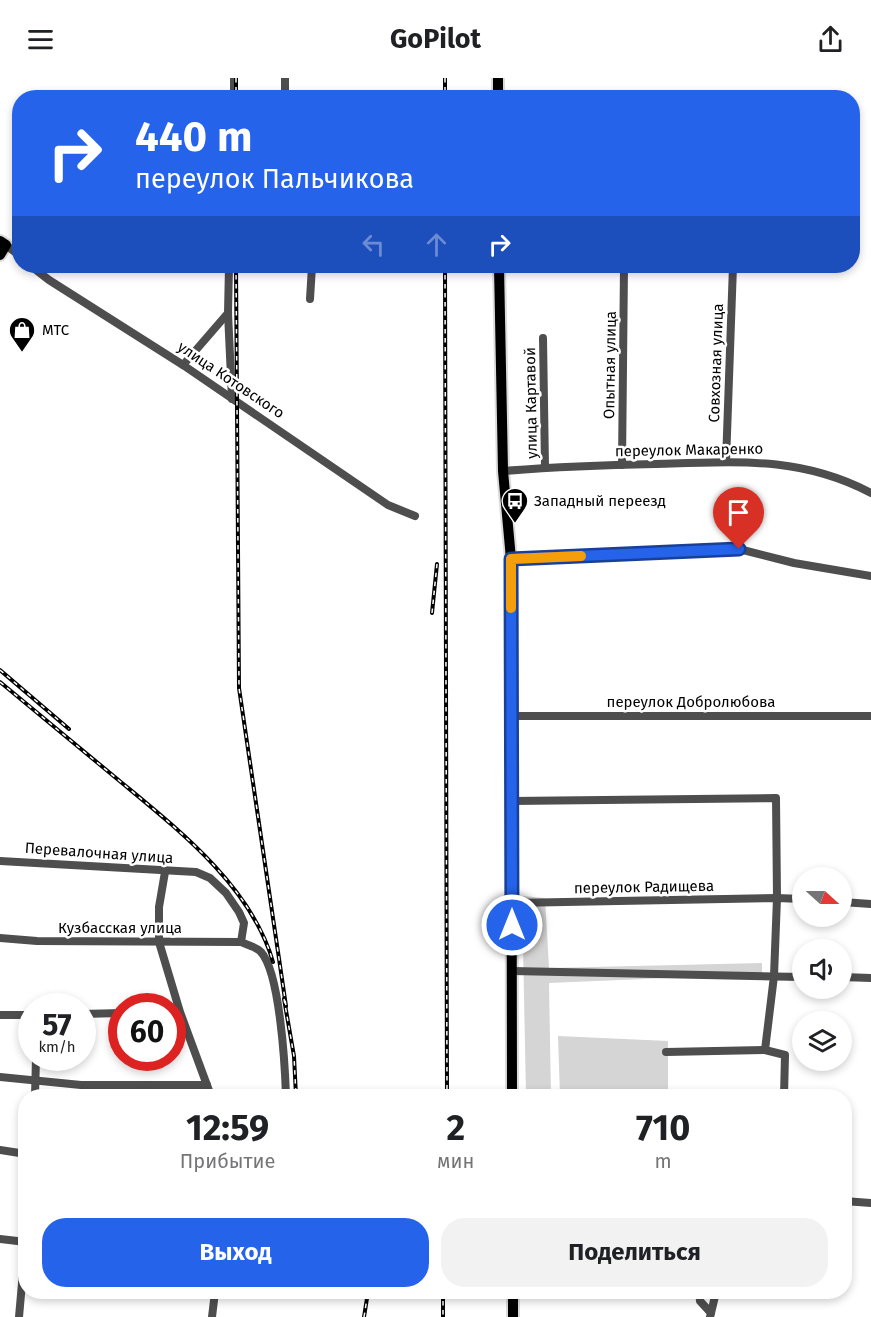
<!DOCTYPE html>
<html lang="ru">
<head>
<meta charset="utf-8">
<style>
	body { margin:0; font-family:"Fira Sans",sans-serif; background:#f2f2f2; color:#202124; height:100vh; display:flex; flex-direction:column; font-size:22px; white-space:nowrap }
	* { box-sizing:border-box; margin:0 }
	p { font-size:20px; color:#757577 }
	.icon { flex:none; width:33px; height:33px; fill:none; stroke:currentColor; stroke-width:2; stroke-linecap:round; stroke-linejoin:round }
	.map { position:relative; flex:1; overflow:hidden }
	.drawer { position:absolute; left:18px; top:1011px; width:834px; height:210px; display:flex; flex-direction:column; background:#fff; border-radius:24px; box-shadow:0 3px 9px #0003 }
	.drawer>* { flex:none }
	.top-card { position:absolute; left:12px; top:12px; width:848px; height:183px; border-radius:24px; box-shadow:0 3px 9px #0003; background:#2563eb; color:#fff; overflow:hidden }
	.needle { width:39px; rotate:111deg }
	.tools { position:absolute; left:792px; top:789px; display:grid; gap:12px }
	.tools a { display:grid; place-items:center; width:60px; height:60px; border-radius:50%; background:#fff; box-shadow:0 3px 9px #0003; font-size:30px }
	.speed { position:absolute; left:18px; top:915px; display:flex; gap:12px; font-size:30px; font-weight:700; text-align:center }
	.speed>* { display:grid; place-content:center; width:78px; height:78px; border-radius:50%; background:#fff; box-shadow:0 3px 9px #0003; line-height:1 }
	.speed small { font-size:15px; font-weight:400 }
	.speed .limit { border:9px solid #d22; background:#fff; color:#111 }
	.pin { position:absolute; display:grid; place-items:center; width:51px; height:51px; color:#fff; margin:-62px -26px; border-radius:50% 50% 50% 0; rotate:-45deg; box-shadow:0 0 6px #0007 }
	.pin .icon { rotate:45deg }
	.me { position:absolute; width:66px; margin:-33px; rotate:0deg; stroke-linejoin:round; filter:drop-shadow(0 0 4px #0008) }
	.turn { display:flex; align-items:center; gap:21px; height:126px; padding:0 24px; font-size:27px }
	.turn .icon { width:78px; height:78px; stroke-width:2.5 }
	.turn b { display:block; font-size:42px; line-height:51px }
	.lanes { display:flex; align-items:center; height:57px; padding:0 24px; background:#0003; justify-content:center; gap:30px; direction:ltr }
	.lanes .off { opacity:.35 }
	.eta { display:flex; justify-content:space-evenly; align-items:center; height:102px; text-align:center }
	.eta b { font-size:36px; font-weight:700; line-height:42px }
	.button { display:flex; gap:12px; margin-top:auto; padding:12px 24px }
	.button a { flex:1; height:69px; border-radius:24px; background:#2563eb; color:#fff; font-size:24px; font-weight:700; line-height:69px; text-align:center }
	.button a+a { background:#f2f2f2; color:#202124 }
	header { display:flex; justify-content:space-between; align-items:center; height:78px; padding:0 24px; background:#fff; font-size:27px; font-weight:700 }
	.map>svg:first-child { display:block }
	.green { fill:#d5d5d5 }
	.lines { fill:none; stroke-linecap:round; stroke-linejoin:round }
	.major-casing { stroke:#dbdbdb; stroke-width:14 }
	.minor { stroke:#4e4e4e; stroke-width:8 }
	.major { stroke:#000; stroke-width:10 }
	.rail-casing { stroke:#000; stroke-width:4 }
	.rail { stroke:#fff; stroke-width:1.5; stroke-dasharray:4.5; stroke-linecap:butt }
	.route-casing { stroke:#184099; stroke-width:15 }
	.route { stroke:#2563eb; stroke-width:10 }
	.slow { stroke:#f59e0b; stroke-width:10 }
	.labels { text-anchor:middle; stroke-width:5; stroke-linejoin:round; paint-order:stroke }
	.poi-label { font-size:15px; fill:#000; stroke:#fff; text-anchor:start }
	.street-label { font-size:15px; fill:#000; stroke:#fff }
</style>
</head>
<body>
<header><svg class="icon" aria-label="menu" viewBox="0 0 24 24"><path d="M4 6h16M4 12h16M4 18h16"/></svg>GoPilot<svg class="icon" aria-label="share" viewBox="0 0 24 24"><path d="M12 15V3M7 8l5-5 5 5M5 13v7h14v-7"/></svg></header>
<div class="map">
<svg width="871" height="1239" viewBox="0 0 871 1239">
	<rect width="100%" height="100%" fill="#fff"/>
	<g class="green">
		<polygon points="522,818 545,820 549,890 762,885 762,896 549,905 551,1018 526,1018"/>
		<polygon points="558,958 668,963 668,1018 560,1018"/>
	</g>
	<g class="lines">
		<g class="major-casing">
			<g id="major">
				<polyline points="498,0 498,20"/>
				<polyline points="0,163 6,167 0,177"/>
				<polyline points="499,188 503,393 511,481 512,1018"/>
				<polyline points="513,1214 513,1239"/>
			</g>
		</g>
		<g class="minor">
			<polyline points="285,0 285,15 290,20"/>
			<polyline points="234,20 234,0"/>
			<polyline points="6,167 20,178"/>
			<polyline points="31,188 49,202 183,287 388,427 415,438"/>
			<polyline points="229,188 228,235 232,321"/>
			<polyline points="310,221 312,188"/>
			<polyline points="543,260 545,389"/>
			<polyline points="183,287 228,235"/>
			<polyline points="726,384 733,188"/>
			<polyline points="622,387 624,188"/>
			<path d="M503 393C554 389 604 387 655 386 733 384 799 377 871 415"/>
			<polyline points="511,481 739,471 794,485 871,498"/>
			<polyline points="511,638 871,638"/>
			<polyline points="511,723 776,720 777,820 774,898 765,972 785,977 784,1018"/>
			<path d="M0 783 196 794 210 800 226 815 239 834 244 845 241 864C247 867 257 869 261 874 280 895 285 988 286 1018"/>
			<polyline points="165,794 159,829 159,864 180,934 211,1018"/>
			<polyline points="842,824 871,826"/>
			<polyline points="512,825 777,820 802,821"/>
			<polyline points="0,860 37,863 241,864"/>
			<polyline points="512,893 802,899"/>
			<polyline points="842,899 871,900"/>
			<polyline points="82,936 122,935"/>
			<polyline points="0,937 32,937"/>
			<polyline points="666,974 765,972"/>
			<polyline points="0,999 81,1007 207,1007"/>
			<polyline points="35,1018 36,980"/>
			<polyline points="0,1072 26,1076"/>
			<polyline points="844,1123 871,1125"/>
			<polyline points="0,1161 26,1164"/>
			<polyline points="699,1214 700,1223 711,1235 710,1239"/>
			<polyline points="711,1235 716,1214"/>
			<polyline points="19,1239 26,1160"/>
			<polyline points="212,1239 215,1214"/>
		</g>
		<use href="#major" class="major"/>
		<g class="rail-casing">
			<g id="rail">
				<polyline points="236,0 236,20"/>
				<polyline points="445,0 445,20"/>
				<polyline points="236,188 239,610 286,928"/>
				<polyline points="445,188 447,1018"/>
				<polyline points="432,535 437,486"/>
				<polyline points="0,592 69,651"/>
				<path d="M0 604C39 636 77 668 116 700 175 749 251 807 273 884"/>
				<polyline points="284,921 294,978 296,1018"/>
				<polyline points="443,1214 443,1239"/>
				<polyline points="364,1239 368,1214"/>
			</g>
		</g>
		<use href="#rail" class="rail"/>
	</g>
	<g class="lines">
		<g class="route-casing">
			<polyline id="route" points="512,847 511,481 739,471"/>
		</g>
		<use href="#route" class="route"/>
		<polyline class="slow" points="511,530 511,481 581,478"/>
	</g>
	<defs>
		<g id="shop-pin" transform="scale(1.35)"><path d="M0 17L-7.5 6A9.5 9.5 0 1 1 7.5 6Z" fill="#000" stroke="#fff"/><path d="M-5-2.5h2.3a2.7 3.5 0 0 1 5.4 0H5L5.5 6h-11ZM-1.5-2.5h3a1.5 2.3 0 0 0-3 0Z" fill="#fff"/></g>
		<g id="bus-pin" transform="scale(1.35)"><path d="M0 17L-7.5 6A9.5 9.5 0 1 1 7.5 6Z" fill="#000" stroke="#fff"/><path d="M-5-6H5V4H4V6H2V4H-2V6H-4V4H-5ZM-3.5-4V0h7V-4ZM-3.5 1.2v1.5H-2V1.2ZM2 1.2v1.5H3.5V1.2Z" fill="#fff"/></g>
	</defs>
	<g fill-rule="evenodd">
		<use href="#shop-pin" x="22" y="252"/>
		<use href="#bus-pin" x="515" y="423"/>
	</g>
	<g class="labels">
		<g class="poi-label">
			<text x="42" y="257">МТС</text>
			<text x="534" y="428">Западный переезд</text>
		</g>
		<g class="street-label">
			<text transform="translate(716 285) rotate(-88)" y="5">Совхозная улица</text>
			<text transform="translate(610 287) rotate(-89)" y="5">Опытная улица</text>
			<text transform="translate(231 302) rotate(34)" y="5">улица Котовского</text>
			<text transform="translate(531 325) rotate(-91)" y="5">улица Картавой</text>
			<text transform="translate(689 372) rotate(-1)" y="5">переулок Макаренко</text>
			<text x="691" y="629">переулок Добролюбова</text>
			<text transform="translate(99 775) rotate(4)" y="5">Перевалочная улица</text>
			<text transform="translate(644 809) rotate(-1)" y="5">переулок Радищева</text>
			<text x="120" y="855">Кузбасская улица</text>
		</g>
	</g>
</svg>
<div class="tools">
<a><svg class="needle" viewBox="-14 -14 28 28"><path d="M0-13l5 13h-10z" fill="#e53935"/><path d="M0 13l5-13h-10z" fill="#757577"/></svg></a>
<a><svg class="icon" aria-label="sound" viewBox="0 0 24 24"><path d="M4 9h4l5-4v14l-5-4H4zM17 9q2 3 0 6"/></svg></a>
<a><svg class="icon" aria-label="layers" viewBox="0 0 24 24"><path d="M12 4l9 5-9 5-9-5zM3 14l9 5 9-5"/></svg></a>
</div>
<div class="speed"><div>57<small>km/h</small></div><div class="limit">60</div></div>
<div class="pin" style="left:739px;top:471px;background:#d93025"><svg class="icon" aria-label="arrive" viewBox="0 0 24 24"><path d="M6 21V4h12l-3 4 3 4H6"/></svg></div>
<svg class="me" style="left:512px;top:847px" viewBox="-20 -20 40 40"><circle r="17" fill="#2563eb" stroke="#fff" stroke-width="3"/><path d="M0-11L8 9 0 5-8 9z" fill="#fff"/></svg>
<div class="top-card">
<div class="turn"><svg class="icon" aria-label="right" viewBox="0 0 24 24"><path d="M7 20v-9h11M14 6l5 5-5 5"/></svg><div><b>440 m</b>переулок Пальчикова</div></div>
<div class="lanes"><svg class="icon off" aria-label="left" viewBox="0 0 24 24"><path d="M17 20v-9H6M10 6l-5 5 5 5"/></svg><svg class="icon off" aria-label="ahead" viewBox="0 0 24 24"><path d="M12 20V5M6 11l6-6 6 6"/></svg><svg class="icon" aria-label="right" viewBox="0 0 24 24"><path d="M7 20v-9h11M14 6l5 5-5 5"/></svg></div>
</div>
<section class="drawer">
<div class="eta">
<div><b>12:59</b><p>Прибытие</p></div>
<div><b>2</b><p>мин</p></div>
<div><b>710</b><p>m</p></div>
</div>
<div class="button"><a>Выход</a><a>Поделиться</a></div>
</section>
</div>
</body>
</html>
